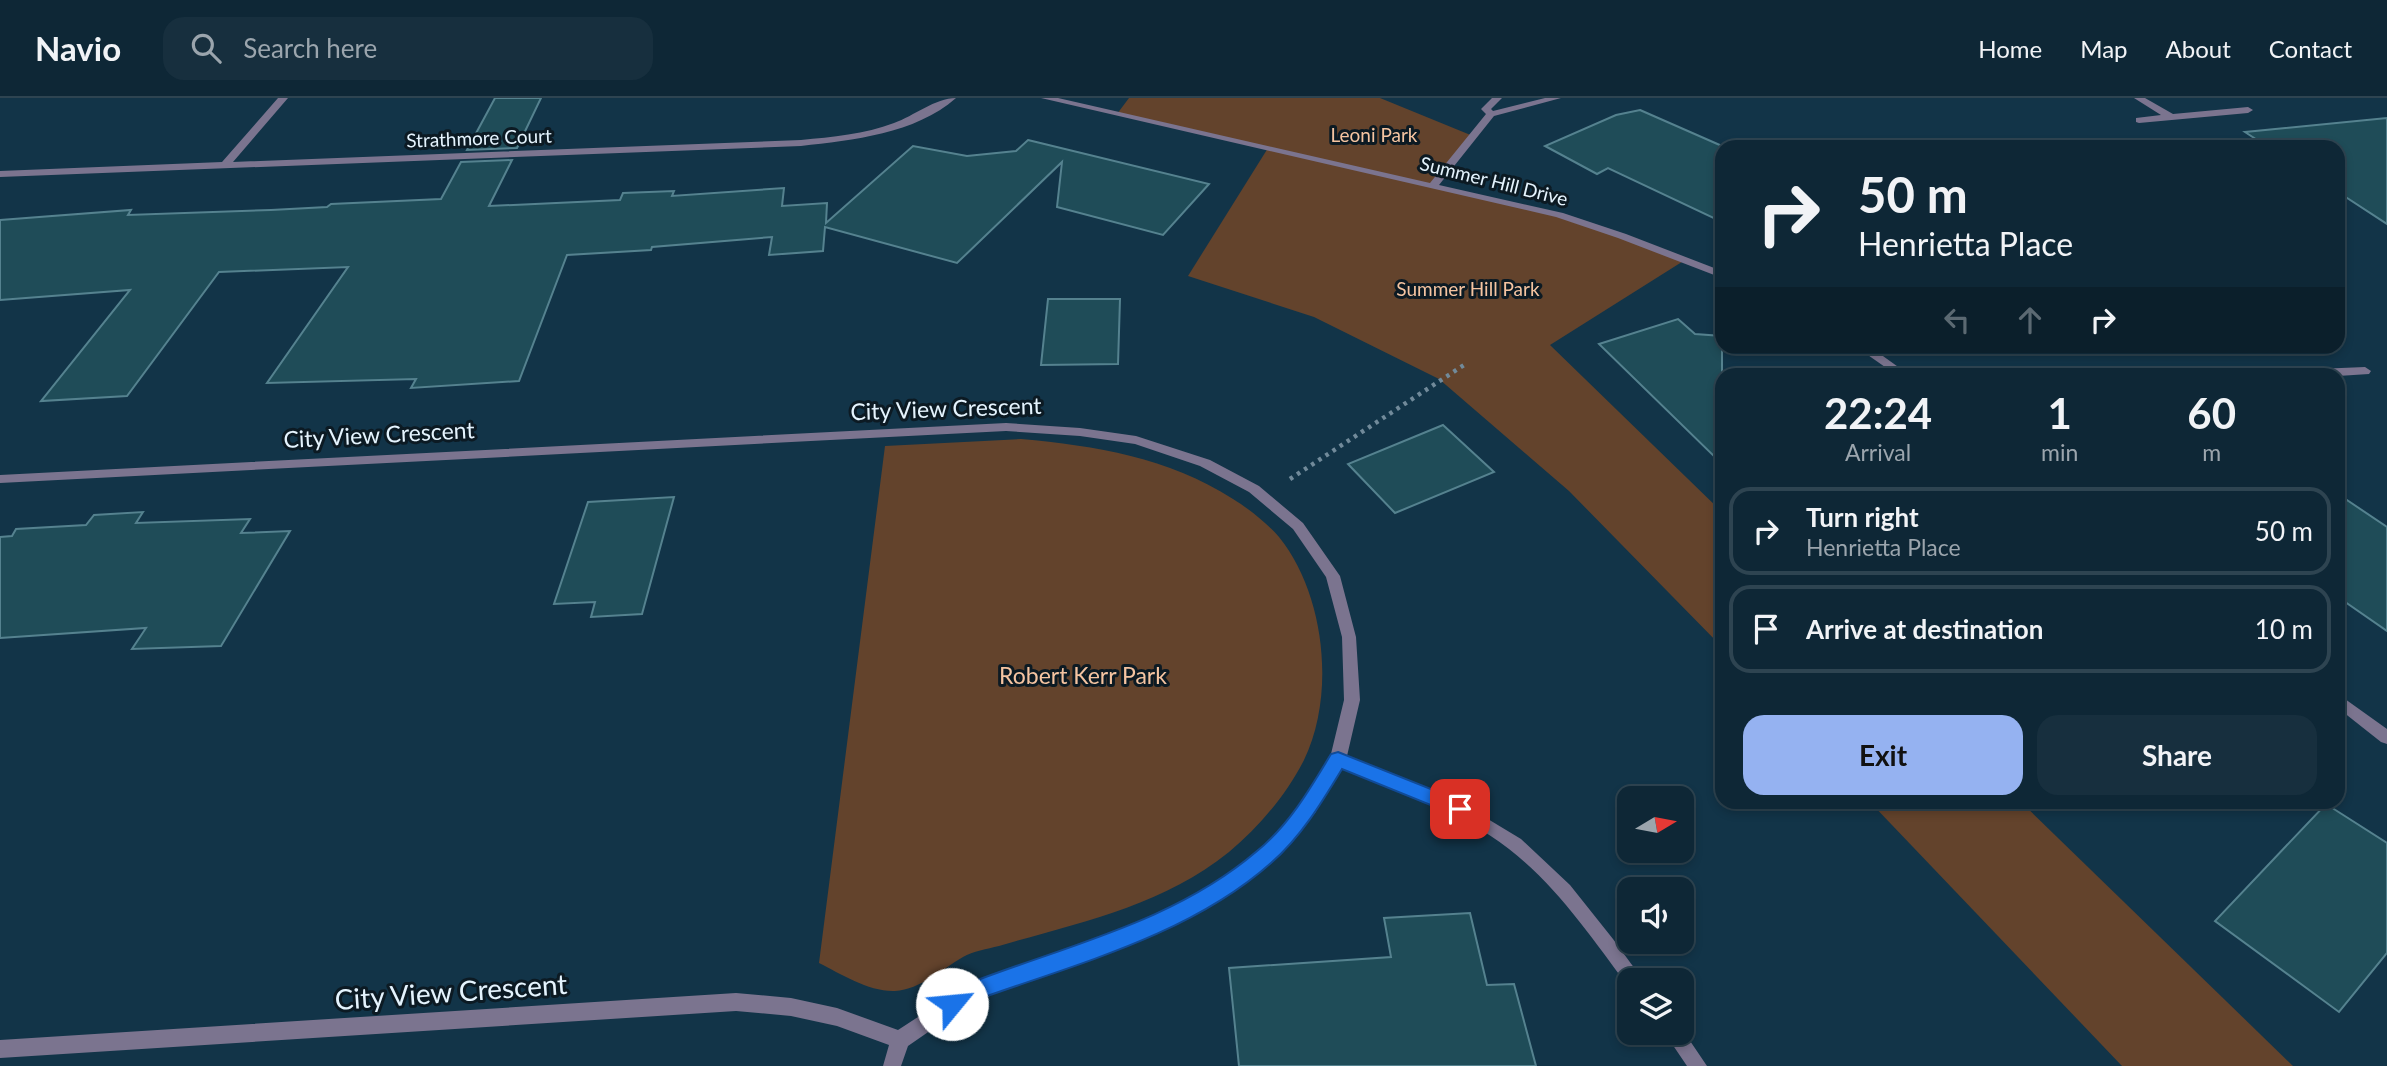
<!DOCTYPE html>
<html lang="en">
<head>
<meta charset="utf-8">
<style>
	body { margin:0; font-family:Lato,sans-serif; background:#172f3e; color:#f1f3f6; height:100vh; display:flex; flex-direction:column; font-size:26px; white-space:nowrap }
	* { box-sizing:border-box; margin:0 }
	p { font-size:23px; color:#9ba5ad }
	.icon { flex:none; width:38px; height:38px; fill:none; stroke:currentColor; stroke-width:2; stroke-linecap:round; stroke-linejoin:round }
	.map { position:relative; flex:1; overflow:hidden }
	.details { position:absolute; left:1715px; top:270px; width:630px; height:441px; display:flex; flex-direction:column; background:#0e2736; border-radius:21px; box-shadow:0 4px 10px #0003,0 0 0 2px #2e4451 }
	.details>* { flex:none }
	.top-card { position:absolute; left:1715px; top:42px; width:630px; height:214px; border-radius:21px; box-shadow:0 4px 10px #0003,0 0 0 2px #2e4451; background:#0e2736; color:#f1f3f6; overflow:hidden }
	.needle { width:46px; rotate:80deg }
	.buttons { position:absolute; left:1617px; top:688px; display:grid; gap:14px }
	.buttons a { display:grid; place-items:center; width:77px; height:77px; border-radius:14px; background:#0e2736; box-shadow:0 4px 10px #0003,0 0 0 2px #2e4451; font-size:35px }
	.pin { position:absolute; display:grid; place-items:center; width:60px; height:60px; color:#fff; margin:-30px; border-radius:14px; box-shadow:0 4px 10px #0006 }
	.me { position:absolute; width:77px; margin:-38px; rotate:62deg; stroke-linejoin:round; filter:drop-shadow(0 0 5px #0008) }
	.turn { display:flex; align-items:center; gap:24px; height:147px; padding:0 28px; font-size:32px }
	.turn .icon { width:91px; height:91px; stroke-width:2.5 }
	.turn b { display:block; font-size:49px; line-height:60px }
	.lanes { display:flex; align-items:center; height:66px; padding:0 28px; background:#0003; justify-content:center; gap:35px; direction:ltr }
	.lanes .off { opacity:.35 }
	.eta { display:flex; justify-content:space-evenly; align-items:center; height:119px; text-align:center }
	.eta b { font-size:42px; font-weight:700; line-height:49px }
	.action { display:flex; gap:14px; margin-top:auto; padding:14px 28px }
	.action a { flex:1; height:80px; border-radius:21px; background:#95b2f1; color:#111; font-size:28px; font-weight:700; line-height:80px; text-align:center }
	.action a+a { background:#172f3e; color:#f1f3f6 }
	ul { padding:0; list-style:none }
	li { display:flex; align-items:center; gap:21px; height:88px; margin:0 14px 10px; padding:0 14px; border:4px solid #2e4451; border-radius:21px }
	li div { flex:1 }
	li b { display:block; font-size:26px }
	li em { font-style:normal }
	header { display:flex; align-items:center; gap:42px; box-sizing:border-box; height:98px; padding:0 35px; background:#0e2736; border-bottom:2px solid #2e4451 }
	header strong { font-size:33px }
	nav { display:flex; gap:38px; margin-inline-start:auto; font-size:24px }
	.search { width:490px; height:63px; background:#172f3e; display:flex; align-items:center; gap:18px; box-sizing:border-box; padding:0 24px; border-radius:21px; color:#9ba5ad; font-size:26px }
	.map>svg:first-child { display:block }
	.green { fill:#63432c }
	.building { fill:#1f4c58; stroke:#55828f; stroke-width:2 }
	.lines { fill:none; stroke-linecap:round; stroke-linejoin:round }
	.path { stroke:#718a9a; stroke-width:4.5; stroke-dasharray:3.5 5; stroke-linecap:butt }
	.street { fill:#7b748f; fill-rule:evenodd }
	.route { fill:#1a73e8; stroke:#114b97; stroke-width:2 }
	.labels { text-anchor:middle; stroke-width:6; stroke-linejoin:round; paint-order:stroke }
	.far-park-label { font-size:19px; fill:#f5c4a1; stroke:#0c1a23 }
	.far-street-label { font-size:19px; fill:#e5f4fe; stroke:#0c1a23 }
	.street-label { font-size:23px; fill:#e5f4fe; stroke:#0c1a23 }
	.park-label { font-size:23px; fill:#f5c4a1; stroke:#0c1a23 }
	.near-street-label { font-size:28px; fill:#e5f4fe; stroke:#0c1a23 }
</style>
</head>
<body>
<header>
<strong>Navio</strong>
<div class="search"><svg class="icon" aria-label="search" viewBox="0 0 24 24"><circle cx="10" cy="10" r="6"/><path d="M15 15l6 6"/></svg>Search here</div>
<nav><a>Home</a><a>Map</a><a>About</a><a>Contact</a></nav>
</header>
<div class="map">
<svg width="2387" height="968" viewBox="0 0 2387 968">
	<rect width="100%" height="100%" fill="#123448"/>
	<g class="green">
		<polygon points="1129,0 1380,0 1473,38 1433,87 1559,117 1685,162 1550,247 1722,414 1722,549 1569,393 1439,281 1314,219 1188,178 1268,50 1117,16"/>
		<path d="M1021 341C1096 348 1168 359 1233 401 1248 410 1268 426 1279 439 1325 496 1336 596 1304 662 1287 696 1259 729 1229 754 1160 809 1081 824 999 848 987 851 973 853 963 859 941 872 921 891 895 893 869 894 841 876 819 865L885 348Z"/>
		<polygon points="1870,704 2021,704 2293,968 2122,968"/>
	</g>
	<g class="building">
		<polygon points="495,0 541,0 517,50 467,52"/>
		<polygon points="1640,12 1722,48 1722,124 1608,70 1597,76 1545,48 1616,17"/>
		<polygon points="2387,20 2387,126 2338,94 2338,49 2268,49 2245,34"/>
		<polygon points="1028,42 1209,86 1163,137 1057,109 1062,64 957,165 825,129 823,153 769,157 772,139 652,149 651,152 567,157 519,283 411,290 416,281 267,285 348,169 219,174 127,298 41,303 130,192 0,202 0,122 131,112 128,117 271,112 327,109 331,106 441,101 461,64 512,62 489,108 620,102 623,95 674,93 672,98 784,90 782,108 827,105 826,125 913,48 967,58 1016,53"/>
		<polygon points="1048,201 1120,201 1118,266 1041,267"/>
		<polygon points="1678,221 1695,236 1722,238 1722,366 1599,246"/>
		<polygon points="1443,327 1494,374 1395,415 1348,366"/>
		<polygon points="2338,396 2387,429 2387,533 2338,499"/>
		<polygon points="674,399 642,516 591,519 595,504 554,506 588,404"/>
		<polygon points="143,414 136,425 250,421 241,435 290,433 221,548 132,551 146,530 0,540 0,439 12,438 16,431 86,427 94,417"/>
		<polygon points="2326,706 2387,745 2387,855 2339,914 2215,823"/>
		<polygon points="1470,815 1487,887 1514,886 1536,968 1239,968 1229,870 1391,859 1384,820"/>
	</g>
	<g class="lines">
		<polyline class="path" points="1290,381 1464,267"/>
		<g class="street">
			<path d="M278 0H288L233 64 801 42C832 39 865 36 894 25 914 18 935 0 956 0 915 36 853 42 801 48L0 79V73L222 64Z"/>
			<polygon points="1041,0 1058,0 1430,85 1486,16 1481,11 1492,0 1502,0 1491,11 1493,13 1545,0 1561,0 1494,18 1439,87 1563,115 1626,136 1722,173 1722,180 1618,140 1556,119"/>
			<polygon points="2134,0 2145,0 2173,16 2248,9 2253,12 2248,15 2139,25 2136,24 2136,20 2161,17"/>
			<polygon points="1855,248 1869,248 1908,276 1895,276"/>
			<polygon points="2365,269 2371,273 2369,276 2338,278 2287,276 2293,272"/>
			<path d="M1006 325 1080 330 1136 338 1210 362 1259 388 1303 425 1340 478 1356 539 1360 602 1347 658 1458 703 1521 741 1570 787 1613 841 1643 882H1629L1628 888C1592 840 1557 788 1509 751 1460 713 1399 693 1341 669L1315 715 1271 764 1208 808 1137 843 976 901 908 948 901 968H883L889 947 837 928 791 918 736 913 0 960V942L736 895 791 900 837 910 898 932 964 889 1126 831 1196 798 1259 754 1303 705 1330 660 1344 602 1342 539 1326 479 1293 431 1249 394 1200 368 1135 346 1080 338 1006 333 0 385V377Z"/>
			<polygon points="2338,596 2387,631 2387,646 2381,644 2338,610"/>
			<polygon points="1682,931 1707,968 1687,968 1664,934 1682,934"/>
		</g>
	</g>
	<path class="route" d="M1338 654 1466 705 1469 711 1466 717 1460 719 1342 671C1322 704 1301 739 1271 765 1190 837 1076 866 976 902L952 916 945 914 942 906 945 899 962 888C1063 848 1173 825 1257 753 1289 727 1310 691 1331 656Z"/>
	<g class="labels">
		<g class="far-park-label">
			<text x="1374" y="44">Leoni Park</text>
			<text x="1468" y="198">Summer Hill Park</text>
		</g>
		<g class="far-street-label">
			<text transform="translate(479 40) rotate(-2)" y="7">Strathmore Court</text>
			<text transform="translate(1494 83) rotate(14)" y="7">Summer Hill Drive</text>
		</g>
		<g class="street-label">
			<text transform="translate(946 311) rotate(-2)" y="8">City View Crescent</text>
			<text transform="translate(379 337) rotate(-3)" y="8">City View Crescent</text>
		</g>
		<g class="park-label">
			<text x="1083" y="586">Robert Kerr Park</text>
		</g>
		<g class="near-street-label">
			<text transform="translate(451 894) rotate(-4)" y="10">City View Crescent</text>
		</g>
	</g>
</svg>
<div class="buttons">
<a><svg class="needle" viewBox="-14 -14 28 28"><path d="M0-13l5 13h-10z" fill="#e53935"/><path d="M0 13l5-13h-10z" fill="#9ba5ad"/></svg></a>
<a><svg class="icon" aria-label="sound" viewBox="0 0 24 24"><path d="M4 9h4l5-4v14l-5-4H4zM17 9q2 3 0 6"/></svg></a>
<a><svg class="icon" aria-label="layers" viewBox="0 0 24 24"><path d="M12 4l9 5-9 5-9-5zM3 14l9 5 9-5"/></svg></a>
</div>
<div class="pin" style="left:1460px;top:711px;background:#d93025"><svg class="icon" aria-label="arrive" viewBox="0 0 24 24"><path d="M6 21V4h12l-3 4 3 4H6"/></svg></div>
<svg class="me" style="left:952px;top:906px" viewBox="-20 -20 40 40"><circle r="19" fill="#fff"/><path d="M0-13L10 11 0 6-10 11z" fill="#1a73e8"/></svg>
<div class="top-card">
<div class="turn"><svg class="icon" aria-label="right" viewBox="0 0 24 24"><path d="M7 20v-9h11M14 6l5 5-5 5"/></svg><div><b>50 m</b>Henrietta Place</div></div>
<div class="lanes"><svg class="icon off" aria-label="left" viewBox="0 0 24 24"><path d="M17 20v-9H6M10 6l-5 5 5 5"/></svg><svg class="icon off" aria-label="ahead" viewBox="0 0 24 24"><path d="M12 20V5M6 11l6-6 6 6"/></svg><svg class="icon" aria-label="right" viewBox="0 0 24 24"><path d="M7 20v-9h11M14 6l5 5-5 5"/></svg></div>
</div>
<section class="details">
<div class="eta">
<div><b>22:24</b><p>Arrival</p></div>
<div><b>1</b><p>min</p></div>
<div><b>60</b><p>m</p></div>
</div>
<ul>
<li><svg class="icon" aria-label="right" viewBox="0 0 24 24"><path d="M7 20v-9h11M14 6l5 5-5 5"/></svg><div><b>Turn right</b><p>Henrietta Place</p></div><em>50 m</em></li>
<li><svg class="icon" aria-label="arrive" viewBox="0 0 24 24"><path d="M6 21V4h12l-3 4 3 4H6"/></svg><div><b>Arrive at destination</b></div><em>10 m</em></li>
</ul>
<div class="action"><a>Exit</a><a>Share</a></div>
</section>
</div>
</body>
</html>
